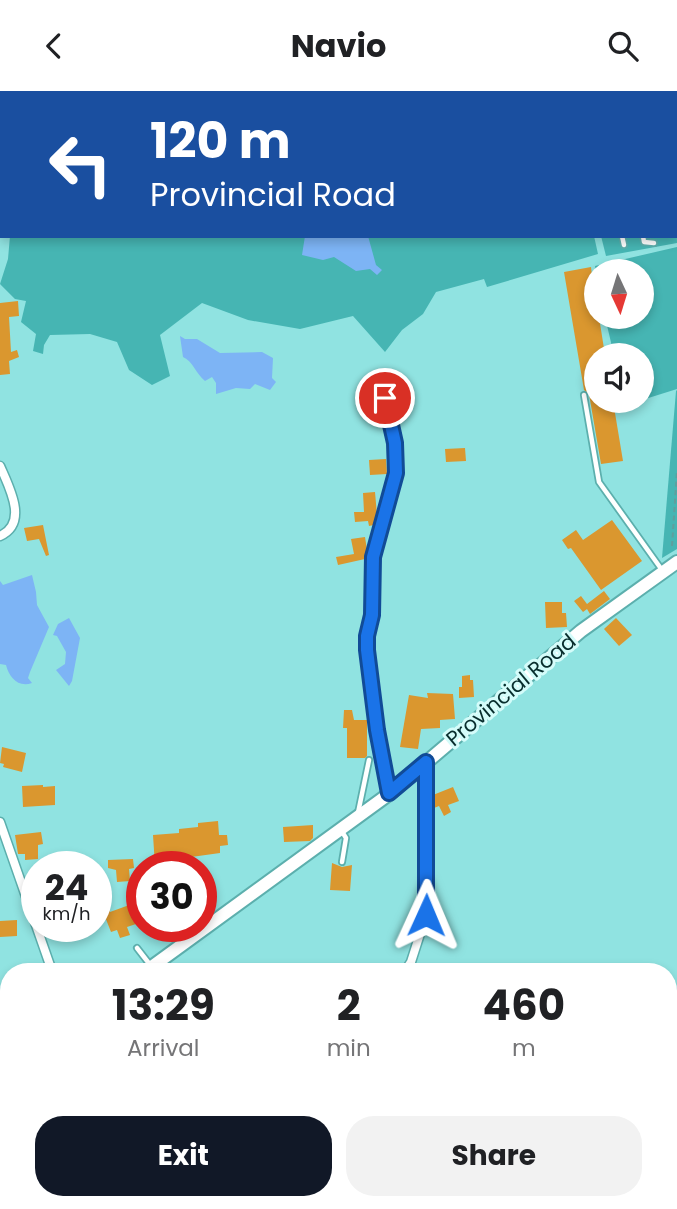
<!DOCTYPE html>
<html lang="en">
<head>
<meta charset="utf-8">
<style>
	body { margin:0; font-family:Poppins,sans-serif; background:#f2f2f2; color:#202124; height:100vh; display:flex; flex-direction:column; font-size:26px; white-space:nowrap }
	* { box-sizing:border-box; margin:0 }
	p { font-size:23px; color:#757577 }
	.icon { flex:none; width:38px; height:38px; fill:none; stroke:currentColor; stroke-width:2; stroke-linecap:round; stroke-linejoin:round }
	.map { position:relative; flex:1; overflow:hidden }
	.drawer { position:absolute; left:0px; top:872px; width:677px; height:247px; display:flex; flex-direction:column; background:#fff; border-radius:28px 28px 0 0; box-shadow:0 4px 10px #0003 }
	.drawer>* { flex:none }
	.guide { position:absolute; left:0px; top:0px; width:677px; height:147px; box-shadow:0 4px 10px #0003; background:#1a4fa0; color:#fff; overflow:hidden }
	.needle { width:46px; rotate:176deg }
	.tools { position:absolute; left:584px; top:168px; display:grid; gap:14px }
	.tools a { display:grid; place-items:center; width:70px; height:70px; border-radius:50%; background:#fff; box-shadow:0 4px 10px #0003; font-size:35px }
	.speed { position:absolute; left:21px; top:760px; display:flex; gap:14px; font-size:35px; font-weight:700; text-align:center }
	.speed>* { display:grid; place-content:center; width:91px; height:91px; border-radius:50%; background:#fff; box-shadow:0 4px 10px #0003; line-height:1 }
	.speed small { font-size:18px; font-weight:400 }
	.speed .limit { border:10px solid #d22; background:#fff; color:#111 }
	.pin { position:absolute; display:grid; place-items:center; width:60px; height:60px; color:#fff; margin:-30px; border:4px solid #fff; border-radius:50%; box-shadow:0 2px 7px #0007 }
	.me { position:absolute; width:77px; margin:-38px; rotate:1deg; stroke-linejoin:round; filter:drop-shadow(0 0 5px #0008) }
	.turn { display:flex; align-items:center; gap:24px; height:147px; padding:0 35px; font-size:32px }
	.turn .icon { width:91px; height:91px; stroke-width:2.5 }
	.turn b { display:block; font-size:49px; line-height:60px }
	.eta { display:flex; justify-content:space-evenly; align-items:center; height:119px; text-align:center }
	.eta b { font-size:42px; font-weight:700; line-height:49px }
	.cta { display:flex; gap:14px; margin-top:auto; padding:14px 35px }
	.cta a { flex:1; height:80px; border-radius:28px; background:#111827; color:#fff; font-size:28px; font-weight:700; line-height:80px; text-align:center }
	.cta a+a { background:#f2f2f2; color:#202124 }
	header { display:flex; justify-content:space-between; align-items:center; height:91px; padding:0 35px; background:#fff; font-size:32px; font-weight:700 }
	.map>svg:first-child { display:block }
	.green { fill:#46b5b3 }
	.water { fill:#7db4f5 }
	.building { fill:#da972f }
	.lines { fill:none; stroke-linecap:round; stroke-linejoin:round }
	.lane-casing { stroke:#5cafad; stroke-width:8 }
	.street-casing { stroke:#5cafad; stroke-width:11 }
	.secondary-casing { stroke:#5cafad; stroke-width:16 }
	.path { stroke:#5e9f9e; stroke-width:2; stroke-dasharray:5 3.5; stroke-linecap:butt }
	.lane { stroke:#fff; stroke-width:4.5 }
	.street { stroke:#fff; stroke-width:8 }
	.secondary { stroke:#fff; stroke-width:12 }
	.route-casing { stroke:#114b97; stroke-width:18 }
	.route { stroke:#1a73e8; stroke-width:12 }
	.labels { text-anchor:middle; stroke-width:6; stroke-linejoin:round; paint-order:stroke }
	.street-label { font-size:21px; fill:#082d2d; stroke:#d4fcfa }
</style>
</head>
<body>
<header><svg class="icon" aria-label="back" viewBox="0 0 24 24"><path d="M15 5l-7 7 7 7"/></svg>Navio<svg class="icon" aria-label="search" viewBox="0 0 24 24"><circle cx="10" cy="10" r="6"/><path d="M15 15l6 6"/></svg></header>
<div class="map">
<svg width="677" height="1118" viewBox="0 0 677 1118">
	<rect width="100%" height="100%" fill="#90e3e1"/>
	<g class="green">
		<polygon points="0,0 677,0 677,57 676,2 2,2 2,65"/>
		<polygon points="676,63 677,152 606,165 601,145 676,145"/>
		<polygon points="10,145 594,145 598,163 487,196 484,188 436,201 423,223 402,239 385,261 353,225 300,238 248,229 202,212 160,244 170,285 152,294 129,279 117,251 90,243 50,244 44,254 43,263 33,260 36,243 21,231 26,210 15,208 0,193 8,168"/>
		<polygon points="677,156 677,298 642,309 642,264 614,264 605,226 642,226 642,180 597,180 597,185 595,175"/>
		<polygon points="677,299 677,458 662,467 676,300"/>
	</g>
	<g class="water">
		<polygon points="305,145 368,145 376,174 382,179 377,184 370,178 356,180 334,166 323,169 302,164"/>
		<path d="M180 245 185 248H197L220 262 262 261 273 267 272 287 276 291 270 299 255 293 250 298 236 297 216 303V292L212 286 205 290C196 283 193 270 183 266Z"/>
		<path d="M32 484 36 501 37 514 49 536 30 581 28 587 32 592C18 597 9 586 6 574L0 573V490L3 494Z"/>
		<polygon points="69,527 80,547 72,590 69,595 56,579 65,573 66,561 57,545 53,544 58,533"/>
	</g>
	<g class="building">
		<polygon points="591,176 597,226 599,226 605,264 597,264 597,310 613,310 623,370 601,373 589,303 584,299 564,181"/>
		<polygon points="18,210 19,225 9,226 11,261 17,259 19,266 9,270 10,283 0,284 0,212"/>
		<polygon points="465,357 466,370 446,371 445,358"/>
		<polygon points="386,368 387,383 370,384 369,369"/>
		<polygon points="375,401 377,424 374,434 369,435 368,430 355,431 354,421 364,421 363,402"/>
		<polygon points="612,429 642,470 601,499 571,457 568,458 562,449 576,439 583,449"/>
		<polygon points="43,434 49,464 46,465 39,448 27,450 24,437"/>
		<polygon points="365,446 367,459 365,468 338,474 336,466 354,463 351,448"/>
		<polygon points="604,500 610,508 590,523 587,518 583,521 574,510 581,505 587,513"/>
		<polygon points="545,511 562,511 562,522 566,522 567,536 546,537"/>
		<polygon points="616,527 632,544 619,555 604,538"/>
		<polygon points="470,584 470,589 473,589 474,606 459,607 459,596 462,596 462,585"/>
		<polygon points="427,602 453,603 455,628 440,629 440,637 421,638 418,658 400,656 409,604 428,607"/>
		<polygon points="344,619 352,619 354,629 367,629 367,665 365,667 347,667 347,637 343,637"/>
		<polygon points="2,656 26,662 22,681 3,676 4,673 0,672"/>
		<polygon points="43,694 43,696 55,695 55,714 23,716 22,695"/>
		<polygon points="453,696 459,710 448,714 451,721 444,725 439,715 434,717 433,704"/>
		<polygon points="218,730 219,744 227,744 228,754 220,755 220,762 184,767 184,771 178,771 178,775 155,775 153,744 179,742 179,738 198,736 198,732"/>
		<polygon points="313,734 313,747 310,750 284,751 283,736"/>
		<polygon points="41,741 43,753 38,754 38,768 25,769 25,763 18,763 15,744"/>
		<polygon points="133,768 134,777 129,778 130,790 117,791 116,779 108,777 108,769"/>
		<polygon points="332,772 342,776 352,774 350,800 330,799"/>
		<polygon points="107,811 110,821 132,813 139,832 127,836 130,844 120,847 117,839 111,841 100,813"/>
		<polygon points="17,829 17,845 0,846 0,830"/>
		<polygon points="51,835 80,835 80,846 52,848"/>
	</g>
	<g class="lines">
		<g class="lane-casing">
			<g id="lane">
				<polyline points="676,71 677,71"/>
				<polyline points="676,88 677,88"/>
				<polyline points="676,109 677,108"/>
				<polyline points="676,127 677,127"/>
				<polyline points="622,145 624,154"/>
				<polyline points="643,145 644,151 654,152"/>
				<polyline points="584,304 599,391 662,479"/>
				<polyline points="358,722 369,669"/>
				<polyline points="341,739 346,747 342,771"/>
				<polyline points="137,857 151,875"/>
				<polyline points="0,1020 2,1021"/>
			</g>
		</g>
		<g class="street-casing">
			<g id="street">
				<polyline points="385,307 395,352 395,382 372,466 372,524 367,546 367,559 377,639 389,703"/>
				<path d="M0 375C9 396 29 432 0 445"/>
				<polyline points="0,731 52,880"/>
				<polyline points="405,880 411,871 426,824 426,671"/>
				<polyline points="363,1110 363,1118"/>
			</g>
		</g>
		<g class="secondary-casing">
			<g id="secondary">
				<polyline points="146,880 389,703 581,540 677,471"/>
				<polyline points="0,988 9,982"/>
			</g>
		</g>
		<polyline class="path" points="672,455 677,380"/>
		<use href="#lane" class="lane"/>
		<use href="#street" class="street"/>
		<use href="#secondary" class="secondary"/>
	</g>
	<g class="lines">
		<g class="route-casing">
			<polyline id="route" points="385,307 395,352 396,382 373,466 372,524 367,545 367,559 377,639 389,702 426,671 426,824"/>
		</g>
		<use href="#route" class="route"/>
	</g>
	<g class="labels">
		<g class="street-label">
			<text transform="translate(511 599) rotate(-40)" y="7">Provincial Road</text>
		</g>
	</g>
</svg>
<div class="tools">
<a><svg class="needle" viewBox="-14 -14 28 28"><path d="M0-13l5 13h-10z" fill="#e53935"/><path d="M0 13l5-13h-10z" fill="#757577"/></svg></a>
<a><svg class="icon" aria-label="sound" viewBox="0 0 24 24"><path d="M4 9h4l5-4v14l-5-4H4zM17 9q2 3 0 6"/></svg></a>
</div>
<div class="speed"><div>24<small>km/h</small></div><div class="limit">30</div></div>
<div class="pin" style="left:385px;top:307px;background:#d93025"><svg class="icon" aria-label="arrive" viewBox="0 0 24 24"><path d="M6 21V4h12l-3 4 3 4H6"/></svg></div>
<svg class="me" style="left:426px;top:824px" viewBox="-20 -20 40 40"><path d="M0-17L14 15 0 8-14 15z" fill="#1a73e8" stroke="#fff" stroke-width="4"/></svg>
<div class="guide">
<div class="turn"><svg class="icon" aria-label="left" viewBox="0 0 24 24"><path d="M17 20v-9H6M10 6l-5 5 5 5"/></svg><div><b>120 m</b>Provincial Road</div></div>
</div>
<section class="drawer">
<div class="eta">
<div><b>13:29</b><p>Arrival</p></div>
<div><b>2</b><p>min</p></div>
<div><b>460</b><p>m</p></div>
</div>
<div class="cta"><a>Exit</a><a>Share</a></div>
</section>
</div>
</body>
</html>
